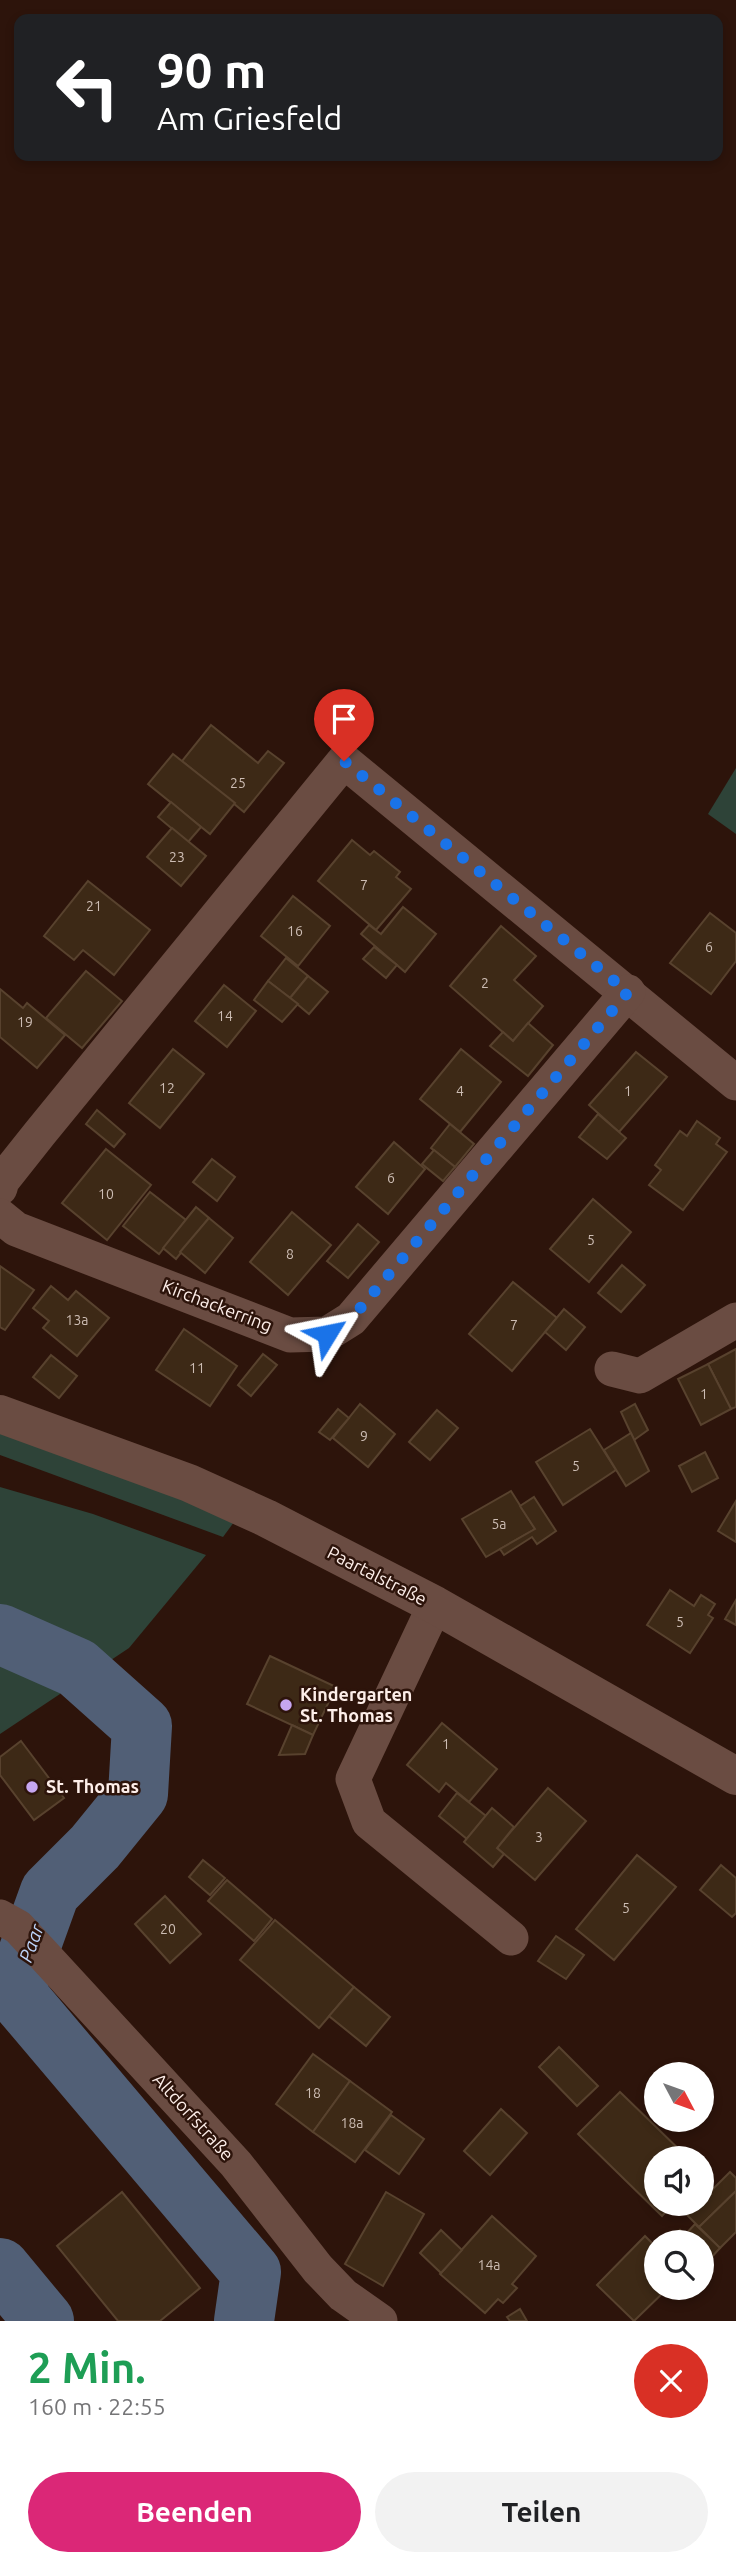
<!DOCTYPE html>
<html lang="de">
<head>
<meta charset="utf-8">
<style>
	body { margin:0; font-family:Ubuntu,sans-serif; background:#f2f2f2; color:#202124; height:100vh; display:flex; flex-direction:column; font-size:26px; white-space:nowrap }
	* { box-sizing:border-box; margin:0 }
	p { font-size:23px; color:#757577 }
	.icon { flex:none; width:38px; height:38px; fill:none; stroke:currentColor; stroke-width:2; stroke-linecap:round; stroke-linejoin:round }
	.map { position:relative; height:2321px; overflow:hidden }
	.details { display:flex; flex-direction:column; background:#fff; flex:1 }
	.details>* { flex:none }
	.hud { position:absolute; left:14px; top:14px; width:709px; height:147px; border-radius:14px; box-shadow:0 4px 10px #0003; background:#202124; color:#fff; overflow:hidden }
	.needle { width:46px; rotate:131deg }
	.fabs { position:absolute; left:644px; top:2062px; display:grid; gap:14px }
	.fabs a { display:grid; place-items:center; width:70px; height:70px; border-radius:50%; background:#fff; box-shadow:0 4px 10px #0003; font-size:35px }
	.pin { position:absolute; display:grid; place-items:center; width:60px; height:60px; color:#fff; margin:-72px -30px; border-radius:50% 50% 50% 0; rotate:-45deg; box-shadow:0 0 7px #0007 }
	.pin .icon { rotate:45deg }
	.me { position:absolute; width:77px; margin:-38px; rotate:55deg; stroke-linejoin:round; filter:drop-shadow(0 0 5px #0008) }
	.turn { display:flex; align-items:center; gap:24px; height:147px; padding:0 28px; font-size:32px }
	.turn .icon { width:91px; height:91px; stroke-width:2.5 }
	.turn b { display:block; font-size:49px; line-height:60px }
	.round { display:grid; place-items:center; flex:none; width:74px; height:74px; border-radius:37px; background:#f2f2f2 }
	.head { display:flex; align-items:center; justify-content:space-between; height:119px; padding:0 28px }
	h1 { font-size:42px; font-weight:600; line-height:52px; color:#1e9e55 }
	.button { display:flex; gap:14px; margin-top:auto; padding:14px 28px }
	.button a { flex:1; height:80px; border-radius:42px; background:#db2777; color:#fff; font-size:28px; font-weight:600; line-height:80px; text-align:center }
	.button a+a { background:#f2f2f2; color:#202124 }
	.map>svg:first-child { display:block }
	.green { fill:#2e4338 }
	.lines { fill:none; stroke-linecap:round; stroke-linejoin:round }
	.river { stroke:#515f76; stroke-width:60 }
	.building { fill:#3d2916; stroke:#58422e; stroke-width:2 }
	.street { stroke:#6a4c42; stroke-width:35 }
	.secondary { stroke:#6a4c42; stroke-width:38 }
	.route { stroke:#1a73e8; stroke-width:12; stroke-dasharray:0 21.6 }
	.poi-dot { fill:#c6a6f0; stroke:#2d140b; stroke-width:2.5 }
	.labels { text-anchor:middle; stroke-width:5; stroke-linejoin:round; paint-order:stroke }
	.number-label { font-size:14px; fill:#cdbdb4 }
	.street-label { font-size:18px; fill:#fdeee9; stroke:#2d140b }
	.poi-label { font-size:18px; font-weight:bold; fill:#fdeee9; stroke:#2d140b; text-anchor:start }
	.water-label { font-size:19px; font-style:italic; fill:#bdd4f9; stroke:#2d140b }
</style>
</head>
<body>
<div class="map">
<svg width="736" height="2321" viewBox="0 0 736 2321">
	<rect width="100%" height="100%" fill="#2d140b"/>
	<g class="green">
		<polygon points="736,768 736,834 708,814"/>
		<polygon points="0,1425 237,1518 223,1537 0,1455"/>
		<polygon points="0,1487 93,1514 206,1555 129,1648 0,1734"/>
	</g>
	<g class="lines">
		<g class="river">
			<polyline points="0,1634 77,1668 142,1726 138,1794 95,1847 50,1892 14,1992 251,2272 244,2321"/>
			<polyline points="0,2268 44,2321"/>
		</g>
	</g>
	<g class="building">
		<polygon points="211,725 258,763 268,751 284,763 244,812 182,761"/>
		<polygon points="173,754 235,803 210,834 148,784"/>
		<polygon points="171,802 201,827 188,842 158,817"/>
		<polygon points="172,828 206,856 181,886 147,857"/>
		<polygon points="352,840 370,855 374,851 400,872 396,877 411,889 376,930 318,881"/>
		<polygon points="88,881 150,930 114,975 83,950 74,960 44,936"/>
		<polygon points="293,896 330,926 298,966 261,936"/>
		<polygon points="403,907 436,934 405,972 361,934 369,925 381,934"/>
		<polygon points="710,913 736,933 736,961 711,994 670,963"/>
		<polygon points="501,926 536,956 514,980 543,1006 513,1041 450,986"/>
		<polygon points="374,947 397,965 386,978 363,959"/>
		<polygon points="286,958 308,976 290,998 268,981"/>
		<polygon points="86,971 122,1001 82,1048 46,1018"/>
		<polygon points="308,976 328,992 309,1014 290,998"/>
		<polygon points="268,981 298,1004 282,1022 254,1000"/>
		<polygon points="224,985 256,1011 227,1047 195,1021"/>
		<polygon points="0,989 23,1008 27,1003 65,1035 37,1068 0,1037"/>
		<polygon points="528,1023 553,1045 528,1076 490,1046 503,1032 513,1041"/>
		<polygon points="173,1049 204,1074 160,1128 129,1103"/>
		<polygon points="461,1049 501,1082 460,1132 420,1099"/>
		<polygon points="636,1052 667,1077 619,1132 589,1105"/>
		<polygon points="97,1110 125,1134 114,1147 86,1124"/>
		<polygon points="598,1114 626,1138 607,1159 579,1137"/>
		<polygon points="697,1121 720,1138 716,1144 727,1152 683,1210 649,1185 661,1170 655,1165 680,1131 687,1136"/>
		<polygon points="450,1124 474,1144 455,1167 431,1148"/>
		<polygon points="394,1142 425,1169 388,1214 356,1187"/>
		<polygon points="106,1149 151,1185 107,1240 62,1203"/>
		<polygon points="434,1150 455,1167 443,1181 422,1164"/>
		<polygon points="212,1159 235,1177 217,1201 193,1182"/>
		<polygon points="150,1192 186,1220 159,1254 123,1226"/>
		<polygon points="593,1199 631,1232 589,1282 550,1249"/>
		<polygon points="196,1207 209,1218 176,1259 163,1248"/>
		<polygon points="292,1212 331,1245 288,1295 250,1262"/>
		<polygon points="209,1218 233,1238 205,1273 180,1252"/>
		<polygon points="358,1224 379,1242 348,1278 327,1261"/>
		<polygon points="622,1265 645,1285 621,1312 598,1293"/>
		<polygon points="0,1266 34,1290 5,1330 0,1327"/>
		<polygon points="513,1282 557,1318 512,1371 469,1334"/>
		<polygon points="51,1286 68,1300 76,1291 109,1318 77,1356 43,1328 49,1321 33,1308"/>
		<polygon points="564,1309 585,1327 566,1350 545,1332"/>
		<polygon points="184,1329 237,1366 210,1406 156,1370"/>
		<polygon points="736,1349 736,1407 731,1409 708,1364"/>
		<polygon points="263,1354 277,1365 251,1396 238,1385"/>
		<polygon points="51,1355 77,1376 59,1398 33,1377"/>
		<polygon points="708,1364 731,1409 701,1425 678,1379"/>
		<polygon points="360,1404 395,1434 368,1467 333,1438"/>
		<polygon points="635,1404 648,1430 634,1440 621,1412"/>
		<polygon points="338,1409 349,1418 330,1440 319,1432"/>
		<polygon points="437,1410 458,1428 430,1460 409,1442"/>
		<polygon points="590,1429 616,1470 563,1505 536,1462"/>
		<polygon points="631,1433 649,1471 626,1486 604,1450"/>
		<polygon points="705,1452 718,1478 692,1492 679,1466"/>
		<polygon points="511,1491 535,1529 486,1557 462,1519"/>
		<polygon points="534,1497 556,1531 537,1544 532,1537 504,1555 500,1549 535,1529 520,1506"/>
		<polygon points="736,1501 736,1542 718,1531"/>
		<polygon points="670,1590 694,1606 701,1595 715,1604 708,1615 713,1618 690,1653 647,1625"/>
		<polygon points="736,1600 736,1625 725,1619"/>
		<polygon points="270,1656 336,1687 313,1735 247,1704"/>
		<polygon points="442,1723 497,1769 469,1802 446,1783 439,1792 407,1765"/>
		<polygon points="292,1725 313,1735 305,1754 279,1755"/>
		<polygon points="21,1741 64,1798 34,1820 0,1775 0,1757"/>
		<polygon points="548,1788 586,1821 535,1880 497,1848"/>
		<polygon points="457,1793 486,1816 467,1839 439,1816"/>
		<polygon points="492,1808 514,1827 497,1848 504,1854 493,1867 464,1842"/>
		<polygon points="637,1855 676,1887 614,1960 576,1929"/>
		<polygon points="203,1860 225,1878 210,1895 189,1877"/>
		<polygon points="721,1865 736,1878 736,1913 732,1917 700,1890"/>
		<polygon points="227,1880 272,1919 254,1941 208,1901"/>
		<polygon points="165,1896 201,1934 170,1963 135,1924"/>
		<polygon points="275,1920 354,1987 319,2028 240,1960"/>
		<polygon points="556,1936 584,1955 566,1979 538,1961"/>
		<polygon points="354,1987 390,2017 366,2046 329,2016"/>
		<polygon points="559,2047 598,2086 577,2106 539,2067"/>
		<polygon points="313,2054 350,2081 313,2132 276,2104"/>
		<polygon points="350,2081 392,2112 355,2162 313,2132"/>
		<polygon points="620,2092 688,2158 656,2158 656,2203 674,2203 662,2216 578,2134"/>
		<polygon points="501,2109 527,2133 490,2175 464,2151"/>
		<polygon points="391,2115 424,2139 399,2174 365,2150"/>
		<polygon points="730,2172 736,2178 736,2191 699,2227 687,2215 699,2203 702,2203 702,2200"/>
		<polygon points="736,2191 736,2232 720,2248 699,2227"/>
		<polygon points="122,2192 200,2288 160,2321 118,2321 57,2246"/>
		<polygon points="386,2192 424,2214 383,2286 345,2264"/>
		<polygon points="492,2216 536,2256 512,2284 517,2288 503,2303 498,2299 485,2313 440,2274"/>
		<polygon points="695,2224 720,2248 709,2260 702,2254 702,2242 668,2242 680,2230 685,2235"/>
		<polygon points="441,2230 462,2250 441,2273 420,2253"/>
		<polygon points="645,2236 656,2247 656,2287 669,2287 634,2321 597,2285"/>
		<polygon points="520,2309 527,2321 510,2321 507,2317"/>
	</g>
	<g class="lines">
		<g class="street">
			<polyline points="0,1188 2,1181 40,1133 344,761 736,1083"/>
			<polyline points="0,1216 16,1229 290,1335 327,1334 351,1319 628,992"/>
			<polyline points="612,1369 640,1376 736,1320"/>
			<polyline points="435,1605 353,1779 369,1822 511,1938"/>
			<polyline points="0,1917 18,1927 236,2164 318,2269 343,2295 380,2321"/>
		</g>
		<polyline class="secondary" points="0,1414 189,1483 266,1518 435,1605 736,1776"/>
	</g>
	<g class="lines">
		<polyline class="route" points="327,1334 351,1319 628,992 344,761"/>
	</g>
	<g class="poi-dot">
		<circle cx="286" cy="1705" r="7"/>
		<circle cx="32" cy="1787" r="7"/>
	</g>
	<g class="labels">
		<g class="number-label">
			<text x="238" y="788">25</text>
			<text x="177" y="862">23</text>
			<text x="364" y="890">7</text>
			<text x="94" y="911">21</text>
			<text x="295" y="936">16</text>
			<text x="709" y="952">6</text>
			<text x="485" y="988">2</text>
			<text x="225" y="1021">14</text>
			<text x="25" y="1027">19</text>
			<text x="167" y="1093">12</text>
			<text x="460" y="1096">4</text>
			<text x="628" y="1096">1</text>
			<text x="391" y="1183">6</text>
			<text x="106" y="1199">10</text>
			<text x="591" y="1245">5</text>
			<text x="290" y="1259">8</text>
			<text x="77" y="1325">13a</text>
			<text x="514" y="1330">7</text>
			<text x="197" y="1373">11</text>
			<text x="704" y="1399">1</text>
			<text x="364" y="1441">9</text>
			<text x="576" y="1471">5</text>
			<text x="499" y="1529">5a</text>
			<text x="680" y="1627">5</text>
			<text x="446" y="1749">1</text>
			<text x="539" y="1842">3</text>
			<text x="626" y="1913">5</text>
			<text x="168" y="1934">20</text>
			<text x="313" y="2098">18</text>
			<text x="352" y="2128">18a</text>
			<text x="489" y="2270">14a</text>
		</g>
		<g class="street-label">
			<text transform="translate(217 1306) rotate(21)" y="6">Kirchackerring</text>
			<text transform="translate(377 1576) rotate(27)" y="6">Paartalstraße</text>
			<text transform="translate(193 2117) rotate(48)" y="6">Altdorfstraße</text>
		</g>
		<g class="poi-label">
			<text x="300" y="1701">Kindergarten<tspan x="300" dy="21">St. Thomas</tspan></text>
			<text x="46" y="1793">St. Thomas</text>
		</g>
		<g class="water-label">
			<text transform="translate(31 1943) rotate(-70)" y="7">Paar</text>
		</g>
	</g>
</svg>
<div class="fabs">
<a><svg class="needle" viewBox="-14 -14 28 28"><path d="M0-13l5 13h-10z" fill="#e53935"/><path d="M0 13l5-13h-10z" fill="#757577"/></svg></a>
<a><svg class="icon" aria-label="sound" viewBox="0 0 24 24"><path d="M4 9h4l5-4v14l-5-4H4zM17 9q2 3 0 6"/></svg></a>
<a><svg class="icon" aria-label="search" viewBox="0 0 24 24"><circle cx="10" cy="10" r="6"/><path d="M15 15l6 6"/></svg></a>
</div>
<div class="pin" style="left:344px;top:761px;background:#d93025"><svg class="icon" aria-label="arrive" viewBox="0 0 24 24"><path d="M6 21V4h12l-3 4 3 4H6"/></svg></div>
<svg class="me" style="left:327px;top:1334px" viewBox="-20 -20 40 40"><path d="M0-17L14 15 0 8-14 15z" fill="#1a73e8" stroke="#fff" stroke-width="4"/></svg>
<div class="hud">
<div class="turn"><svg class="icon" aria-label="left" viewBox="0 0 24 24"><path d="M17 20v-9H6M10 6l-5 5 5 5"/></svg><div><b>90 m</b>Am Griesfeld</div></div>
</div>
</div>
<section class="details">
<div class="head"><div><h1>2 Min.</h1><p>160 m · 22:55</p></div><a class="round" style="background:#d93025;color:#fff"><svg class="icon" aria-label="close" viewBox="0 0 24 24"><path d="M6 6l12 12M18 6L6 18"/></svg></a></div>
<div class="button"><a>Beenden</a><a>Teilen</a></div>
</section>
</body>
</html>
